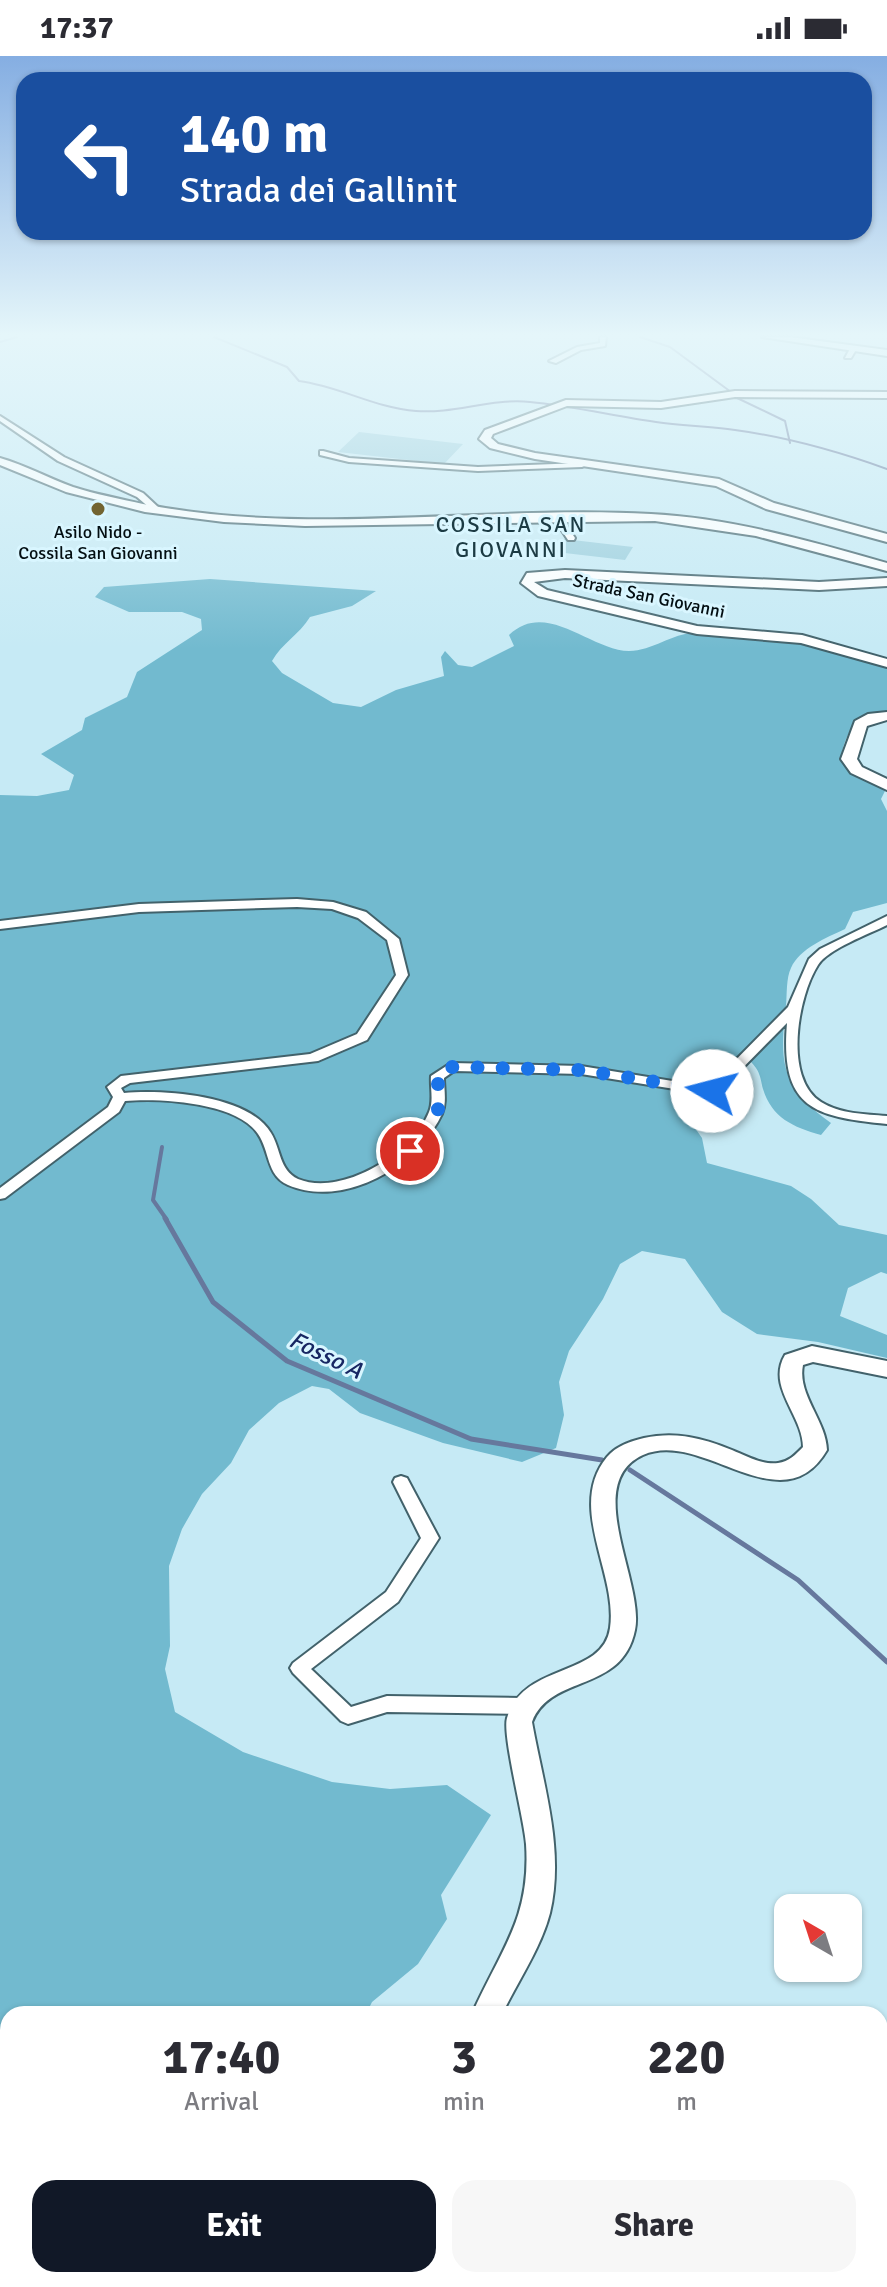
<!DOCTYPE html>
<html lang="en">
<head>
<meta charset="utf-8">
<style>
	body { margin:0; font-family:Signika,sans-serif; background:#f7f7f7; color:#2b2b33; height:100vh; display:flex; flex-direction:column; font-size:30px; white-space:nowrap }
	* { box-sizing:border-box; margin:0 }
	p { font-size:26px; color:#7c7c81 }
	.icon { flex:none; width:44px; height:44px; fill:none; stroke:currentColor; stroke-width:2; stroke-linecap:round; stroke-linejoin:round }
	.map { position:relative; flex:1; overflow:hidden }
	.drawer { position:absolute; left:0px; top:1950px; width:888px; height:282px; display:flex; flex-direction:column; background:#fff; border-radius:24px 24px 0 0; box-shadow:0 2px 6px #0004 }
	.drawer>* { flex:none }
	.hud { position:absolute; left:16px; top:16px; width:856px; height:168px; border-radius:24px; box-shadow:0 2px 6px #0004; background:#1a4fa0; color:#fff; overflow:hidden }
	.needle { width:52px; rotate:321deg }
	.tools { position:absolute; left:774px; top:1838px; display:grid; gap:16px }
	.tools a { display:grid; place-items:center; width:88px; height:88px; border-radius:16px; background:#fff; box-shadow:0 2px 6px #0004; font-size:40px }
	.pin { position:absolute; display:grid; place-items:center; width:68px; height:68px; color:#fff; margin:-34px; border:4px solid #fff; border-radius:50%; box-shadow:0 2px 8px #0007 }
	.me { position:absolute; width:88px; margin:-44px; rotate:278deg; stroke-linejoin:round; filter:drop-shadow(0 0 6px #0008) }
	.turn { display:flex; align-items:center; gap:28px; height:168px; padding:0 32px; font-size:36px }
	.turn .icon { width:104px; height:104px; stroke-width:2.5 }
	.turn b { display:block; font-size:56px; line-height:68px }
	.eta { display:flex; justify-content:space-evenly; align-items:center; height:136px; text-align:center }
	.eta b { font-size:48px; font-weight:700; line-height:56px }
	.button { display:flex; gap:16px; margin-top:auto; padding:16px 32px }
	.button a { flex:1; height:92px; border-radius:24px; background:#111827; color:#fff; font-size:32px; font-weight:700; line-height:92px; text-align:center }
	.button a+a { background:#f7f7f7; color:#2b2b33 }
	.status { display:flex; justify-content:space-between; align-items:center; height:56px; padding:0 40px; background:#fff; direction:ltr }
	.status svg { height:22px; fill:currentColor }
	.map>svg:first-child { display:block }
	.green { fill:#9bcedd }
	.forest { fill:#72bacf }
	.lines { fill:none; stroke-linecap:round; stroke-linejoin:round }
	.stream-far2 { stroke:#66789d; stroke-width:2 }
	.stream-far1 { stroke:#66789d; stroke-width:4 }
	.stream { stroke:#66789d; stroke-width:5 }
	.street-casing { stroke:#42626b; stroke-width:4 }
	.secondary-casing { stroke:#42626b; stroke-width:4 }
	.street { fill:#fff; fill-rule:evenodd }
	.secondary { fill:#fff; fill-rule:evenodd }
	.route { stroke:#1a73e8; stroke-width:14; stroke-dasharray:0 25.2 }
	.poi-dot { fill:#726431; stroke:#d9f6ff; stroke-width:3 }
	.labels { text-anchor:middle; stroke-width:6; stroke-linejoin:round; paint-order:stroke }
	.far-poi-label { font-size:18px; fill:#030e12; stroke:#d9f6ff }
	.far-street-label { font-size:18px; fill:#030e12; stroke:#d9f6ff }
	.far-quarter-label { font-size:22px; letter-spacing:2px; fill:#1c3b44; stroke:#d9f6ff }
	.water-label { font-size:24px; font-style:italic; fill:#172763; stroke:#d9f6ff }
</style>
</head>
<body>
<div class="status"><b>17:37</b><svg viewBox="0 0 49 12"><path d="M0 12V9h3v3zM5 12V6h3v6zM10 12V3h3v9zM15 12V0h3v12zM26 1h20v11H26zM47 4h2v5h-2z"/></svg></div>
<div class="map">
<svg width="887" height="2231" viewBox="0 0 887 2231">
	<rect width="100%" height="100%" fill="#c6eaf5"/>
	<g class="green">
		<polygon points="359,376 463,388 444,408 338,396"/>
		<polygon points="564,483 633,491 625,504 556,496"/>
	</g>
	<path class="forest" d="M210 523 376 535 352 550 310 561C299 579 282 587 272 605L282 617 333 647 361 651 396 634 444 620 441 601 445 595 458 609 472 611 514 590 509 579C546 543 590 594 629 595 652 595 673 577 694 577 735 576 782 581 822 591 844 596 865 606 887 610V656C858 658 846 674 841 701L846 708 885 735 881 743 887 755V847L853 856 845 873C826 882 800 892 791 912 786 922 787 939 786 949 779 1008 781 1031 831 1067L821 1079C793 1071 772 1062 763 1033 760 1020 760 1015 750 1005 730 1007 725 1015 709 1025 696 1033 689 1027 673 1041L702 1082 707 1107 791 1130 811 1143 839 1169 887 1179V1218L881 1216 848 1232 840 1260 887 1279V1302L818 1286 757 1278 722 1256 685 1203 642 1195 620 1208 603 1243 569 1295 559 1326 564 1359 556 1392 522 1406 443 1387 360 1357 329 1333 312 1330 279 1347 249 1374 231 1407 202 1438 182 1473 169 1510 170 1590 165 1613 175 1656 243 1696 332 1726 390 1733 447 1729 491 1759 441 1839 447 1863 418 1908 372 1946 366 1958H8V2224H230V2231H0V739L37 740 69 734 74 719 41 698 82 674 85 662 127 641 137 616 202 574 201 563 182 556H129L95 541 104 531Z"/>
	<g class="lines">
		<g class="stream-far2">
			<path d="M214 281 287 311 299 325C339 330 375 352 416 355 454 358 491 342 530 346 572 350 614 360 656 366 682 370 709 370 735 374 787 381 837 395 887 413"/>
			<polyline points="640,281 670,291 731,336"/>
			<polyline points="0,286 17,281"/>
			<polyline points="735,341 785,365 790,387"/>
		</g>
		<polyline class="stream-far1" points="162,1091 153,1144 167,1164"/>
		<g class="stream">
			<polyline points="165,1162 213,1246 287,1305 471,1383 602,1404"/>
			<polyline points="630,1414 798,1524 887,1606"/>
		</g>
		<g class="street-casing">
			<g id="street">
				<polygon points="600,281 606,281 605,290 581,294 556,307 549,305 577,291 600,287"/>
				<polygon points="851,291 857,292 851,302 845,302"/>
				<polygon points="0,360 64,401 143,437 158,451 151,453 137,441 58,405 0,365"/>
				<polygon points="323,395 349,402 478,411 582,407 586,409 582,411 478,415 349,406 320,399 320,395"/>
				<polygon points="554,459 560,459 575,482 574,484 568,484 553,461"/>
				<path d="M297 843 333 846 366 856 399 883 408 919 367 984 318 1005 130 1027 121 1032 124 1037C163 1033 249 1039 271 1077 281 1093 279 1114 298 1123 342 1141 413 1097 429 1056 434 1045 430 1032 431 1020L451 1007 581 1010 709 1031 788 951 809 903 820 893 887 860V869C869 878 828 893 818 909 798 940 783 1022 821 1046 840 1058 865 1058 887 1060V1068C812 1061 780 1051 787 967L717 1038 712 1039 581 1018 454 1015 444 1022C444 1033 447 1047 442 1058 418 1110 344 1153 288 1129 266 1119 270 1095 258 1078 237 1046 159 1042 125 1045L119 1056 5 1142 0 1143V1132L108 1051 113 1041 107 1031 121 1020 310 998 357 978 396 919 387 884 358 862 332 853 297 851 139 856 0 873V865L139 848Z"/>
				<polygon points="401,1420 407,1422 439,1482 398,1546 311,1613 351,1651 387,1640 521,1642 528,1645 530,1650 528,1655 521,1658 387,1656 348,1668 341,1665 293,1617 290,1612 293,1607 386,1536 421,1482 393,1426 395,1422"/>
			</g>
		</g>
		<g class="secondary-casing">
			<g id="secondary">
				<polygon points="762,281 790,281 887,294 887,300"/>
				<polygon points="735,335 887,336 887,342 735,341 661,352 567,350 493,378 491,382 498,388 535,397 719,423 774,447 887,478 887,486 766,453 716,430 535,403 490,392 479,383 485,374 566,344 661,346"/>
				<path d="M0 402C25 409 48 422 73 431 95 438 120 443 143 448 310 481 483 449 651 458 731 462 810 485 887 507V515L756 480 655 465 305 470 224 466 145 456 66 436 0 409Z"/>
				<polygon points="565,514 819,526 887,522 887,530 819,534 565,522 534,526 547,534 697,570 802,579 887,603 887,611 801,587 697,578 538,540 521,527 527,517"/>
				<polygon points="887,656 887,664 867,670 857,703 862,711 887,723 887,734 851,717 841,703 855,665 868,658"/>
				<path d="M812 1290 887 1305V1321L813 1306 803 1309C797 1339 826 1364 827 1394 782 1471 702 1372 643 1399 581 1427 645 1527 635 1574 622 1638 551 1617 532 1666 543 1728 565 1794 550 1857 541 1892 518 1925 502 1958H472C500 1895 531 1862 526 1788 524 1762 502 1679 507 1662 523 1606 603 1622 610 1572 618 1517 566 1451 607 1401 616 1390 631 1385 644 1382 675 1375 703 1382 732 1394 746 1400 763 1409 778 1407 789 1406 796 1398 803 1391 803 1359 766 1331 785 1299Z"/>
				<polygon points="294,2224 328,2224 327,2231 293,2231"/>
			</g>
		</g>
		<use href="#street" class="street"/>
		<use href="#secondary" class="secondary"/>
	</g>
	<linearGradient id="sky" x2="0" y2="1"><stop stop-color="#85aee2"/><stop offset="0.47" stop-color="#e5f6fa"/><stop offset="1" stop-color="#e5f6fa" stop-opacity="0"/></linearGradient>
	<rect width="887" height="593" fill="url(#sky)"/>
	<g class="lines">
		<polyline class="route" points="410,1095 438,1054 438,1020 451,1011 581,1014 712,1035"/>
	</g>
	<circle class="poi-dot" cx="98" cy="453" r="8"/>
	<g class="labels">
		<g class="far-poi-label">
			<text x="98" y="482">Asilo Nido -<tspan x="98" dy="21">Cossila San Giovanni</tspan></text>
		</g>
		<g class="far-street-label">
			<text transform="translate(649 540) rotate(12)" y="6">Strada San Giovanni</text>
		</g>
		<g class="far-quarter-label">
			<text x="511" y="476">COSSILA SAN<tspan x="511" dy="25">GIOVANNI</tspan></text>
		</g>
		<g class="water-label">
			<text transform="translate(326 1299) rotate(26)" y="8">Fosso A</text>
		</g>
	</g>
</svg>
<div class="tools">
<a><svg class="needle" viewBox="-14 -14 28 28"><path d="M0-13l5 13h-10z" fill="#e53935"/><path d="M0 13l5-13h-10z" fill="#7c7c81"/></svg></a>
</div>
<div class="pin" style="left:410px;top:1095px;background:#d93025"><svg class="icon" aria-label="arrive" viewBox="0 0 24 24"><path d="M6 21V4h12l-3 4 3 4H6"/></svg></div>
<svg class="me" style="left:712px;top:1035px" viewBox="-20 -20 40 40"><circle r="19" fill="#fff"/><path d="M0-13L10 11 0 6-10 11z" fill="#1a73e8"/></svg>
<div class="hud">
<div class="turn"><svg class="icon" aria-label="left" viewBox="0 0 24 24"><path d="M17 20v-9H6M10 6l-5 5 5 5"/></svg><div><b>140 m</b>Strada dei Gallinit</div></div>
</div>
<section class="drawer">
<div class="eta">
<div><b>17:40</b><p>Arrival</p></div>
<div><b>3</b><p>min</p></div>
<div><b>220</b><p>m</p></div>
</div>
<div class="button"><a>Exit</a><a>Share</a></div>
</section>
</div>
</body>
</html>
